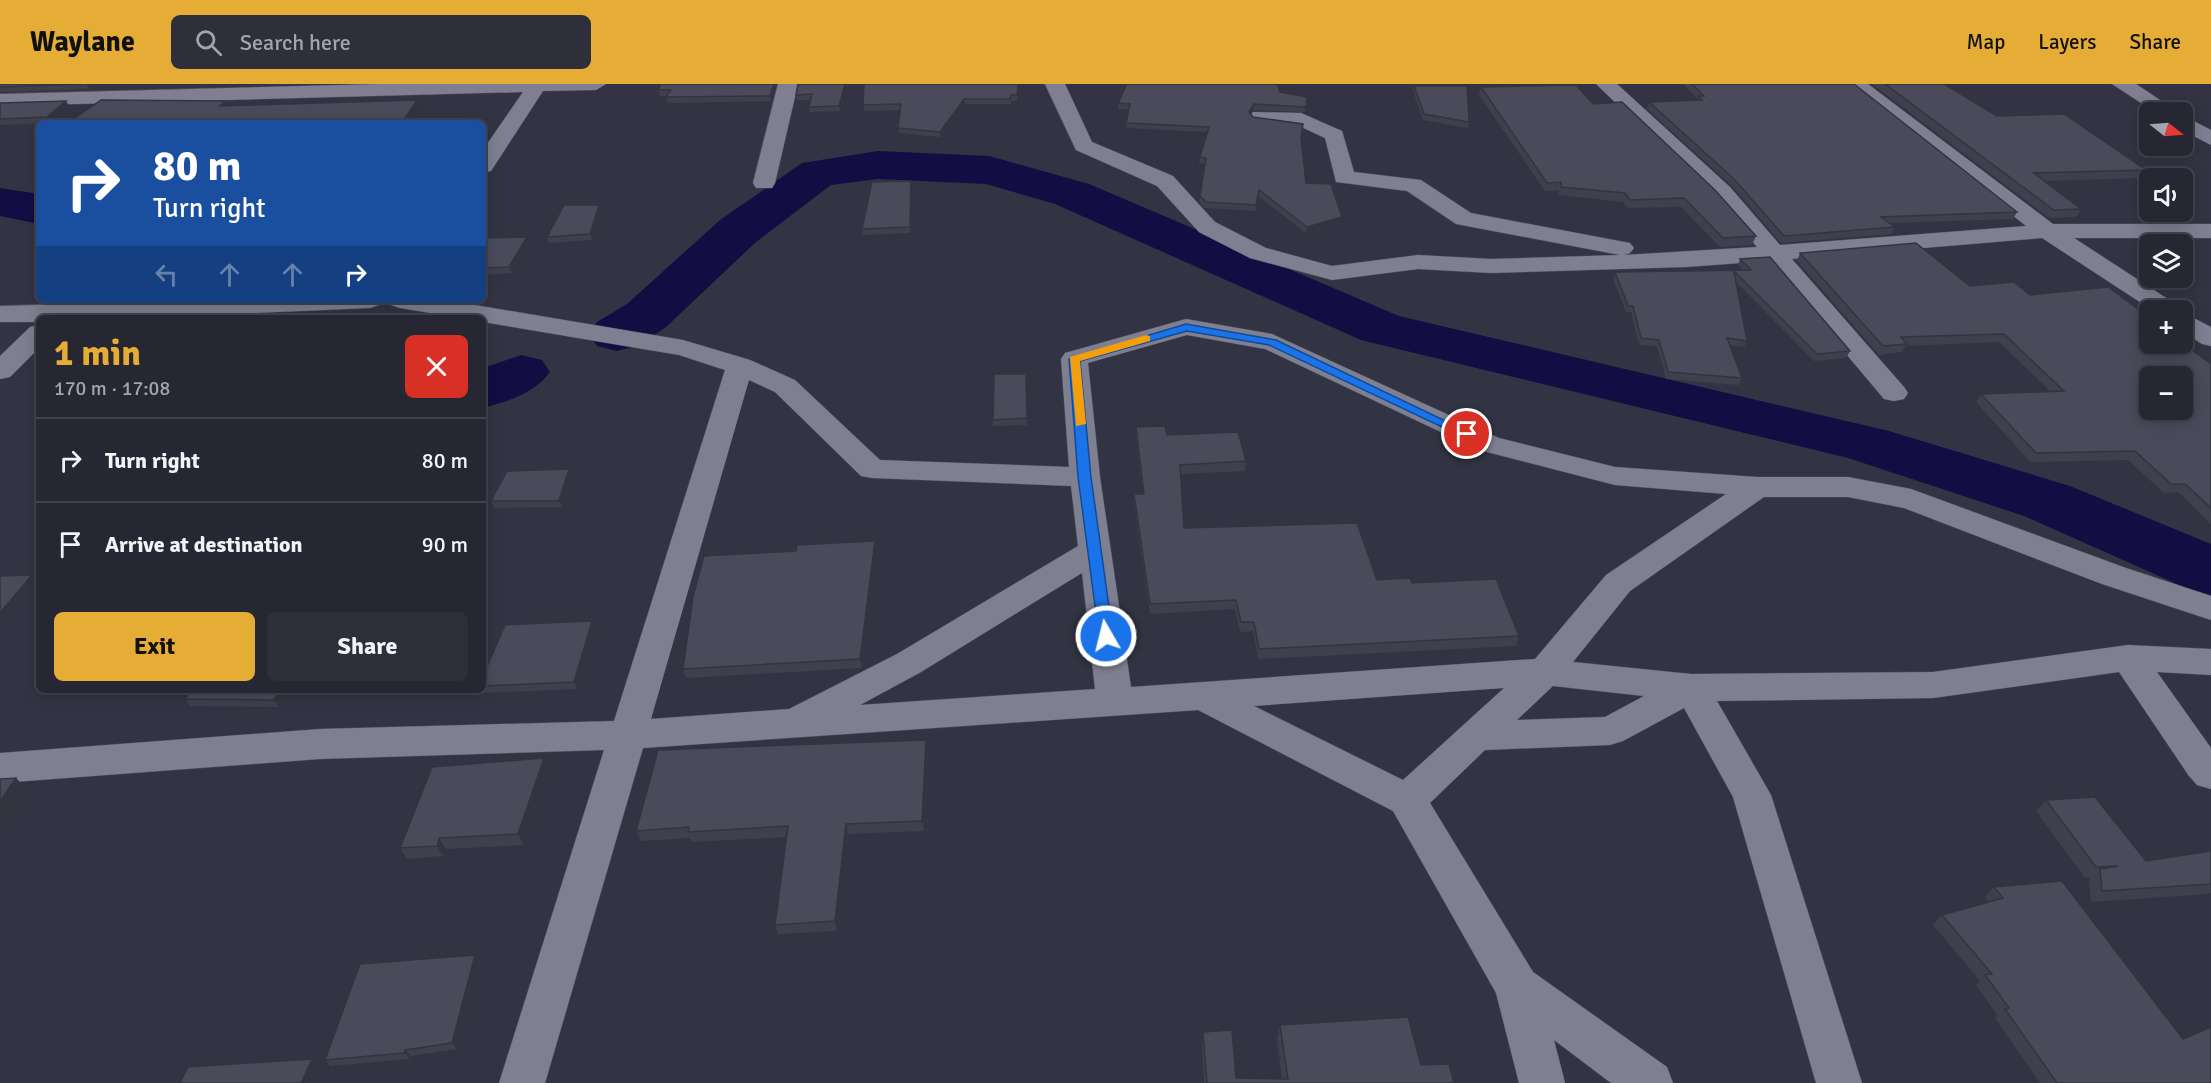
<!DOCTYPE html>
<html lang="en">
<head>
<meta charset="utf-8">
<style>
	body { margin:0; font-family:Signika,sans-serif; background:#2e2f3a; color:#f1f3f6; height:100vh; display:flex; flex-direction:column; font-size:22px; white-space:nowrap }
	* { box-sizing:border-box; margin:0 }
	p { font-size:20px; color:#a4a5ac }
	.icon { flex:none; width:33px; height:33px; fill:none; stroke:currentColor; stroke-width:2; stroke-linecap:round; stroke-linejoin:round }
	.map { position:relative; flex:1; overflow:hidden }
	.panel { position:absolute; left:36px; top:231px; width:450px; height:378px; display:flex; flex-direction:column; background:#262732; border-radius:9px; box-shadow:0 3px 15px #0003,0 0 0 2px #42444d }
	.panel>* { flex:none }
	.hud { position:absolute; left:36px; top:36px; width:450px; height:183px; border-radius:9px; box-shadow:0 3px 15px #0003,0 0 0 2px #42444d; background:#1a4fa0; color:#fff; overflow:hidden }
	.needle { width:39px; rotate:107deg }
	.tools { position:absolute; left:2139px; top:18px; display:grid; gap:12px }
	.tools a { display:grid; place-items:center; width:54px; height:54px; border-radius:9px; background:#262732; box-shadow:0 3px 15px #0003,0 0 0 2px #42444d; font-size:30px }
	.pin { position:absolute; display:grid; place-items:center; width:51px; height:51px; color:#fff; margin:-26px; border:3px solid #fff; border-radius:50%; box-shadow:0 2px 6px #0007 }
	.me { position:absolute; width:66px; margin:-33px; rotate:352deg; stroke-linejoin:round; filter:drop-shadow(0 0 4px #0008) }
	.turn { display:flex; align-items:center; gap:21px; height:126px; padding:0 18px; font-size:27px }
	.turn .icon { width:78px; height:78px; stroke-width:2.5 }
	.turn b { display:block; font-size:42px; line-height:51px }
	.lanes { display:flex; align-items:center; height:57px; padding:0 18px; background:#0003; justify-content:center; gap:30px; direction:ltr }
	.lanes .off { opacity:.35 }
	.round { display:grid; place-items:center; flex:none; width:63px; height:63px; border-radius:9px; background:#2e2f3a }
	.summary { display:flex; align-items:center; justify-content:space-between; height:102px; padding:0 18px }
	h1 { font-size:36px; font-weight:700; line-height:45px; color:#e5ad36 }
	.primary-button { display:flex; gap:12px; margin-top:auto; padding:12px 18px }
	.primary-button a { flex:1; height:69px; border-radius:9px; background:#e5ad36; color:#111; font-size:24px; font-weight:700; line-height:69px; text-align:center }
	.primary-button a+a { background:#2e2f3a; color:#f1f3f6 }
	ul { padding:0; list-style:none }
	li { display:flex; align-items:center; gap:18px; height:84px; padding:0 18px; border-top:2px solid #42444d }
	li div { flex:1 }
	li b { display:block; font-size:22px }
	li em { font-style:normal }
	header { display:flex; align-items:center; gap:36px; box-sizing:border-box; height:84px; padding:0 30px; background:#e5ad36; color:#111 }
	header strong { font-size:28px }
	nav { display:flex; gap:33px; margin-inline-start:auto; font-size:21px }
	.search { width:420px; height:54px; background:#2e2f3a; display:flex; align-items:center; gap:15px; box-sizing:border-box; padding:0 21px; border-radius:9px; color:#a4a5ac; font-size:22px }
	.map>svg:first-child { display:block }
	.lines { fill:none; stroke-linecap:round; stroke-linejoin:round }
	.river { fill:#140d43; fill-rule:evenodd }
	.minor-casing { stroke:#4e4f5c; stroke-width:1 }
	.minor { fill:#7e8092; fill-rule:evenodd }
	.wall { fill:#3f404e }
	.shaded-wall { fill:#333440 }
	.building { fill:#494b5b; stroke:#333440; stroke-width:1.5; fill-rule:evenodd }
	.route { fill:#1a73e8; stroke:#114b97; stroke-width:1.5 }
	.slow { fill:#f59e0b }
</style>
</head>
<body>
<header>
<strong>Waylane</strong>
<div class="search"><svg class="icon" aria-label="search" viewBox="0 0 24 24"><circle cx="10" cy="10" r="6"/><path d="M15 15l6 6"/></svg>Search here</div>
<nav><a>Map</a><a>Layers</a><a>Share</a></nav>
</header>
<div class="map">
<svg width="2211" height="999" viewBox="0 0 2211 999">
	<rect width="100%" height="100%" fill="#323443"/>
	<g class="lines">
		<g class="river">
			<polygon points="878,67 989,72 1089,100 1399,232 1889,347 2070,402 2211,460 2211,511 2186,504 2024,432 1848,374 1361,256 1055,120 986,100 878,95 831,101 756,158 665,244 637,262 617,267 597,262 589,250 597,238 627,220 720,136 802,79"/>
			<polygon points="0,104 39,110 39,140 0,132"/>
			<path d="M521 271 542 276 550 288C535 309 507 318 483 324V284Z"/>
		</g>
		<g class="minor-casing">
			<g id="minor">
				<polygon points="380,0 606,0 596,6 543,7 491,87 483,88 483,66 523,8 0,22 0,10"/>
				<polygon points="778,0 798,0 775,99 772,104 756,104 753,99"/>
				<polygon points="1045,0 1065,0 1092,58 1173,92 1215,138 1266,164 1332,182 1418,171 1491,175 1620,171 1456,140 1407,107 1336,98 1325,54 1297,41 1253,36 1250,32 1253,28 1301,29 1342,47 1354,88 1421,96 1471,129 1630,159 1634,164 1630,169 1624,171 1757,163 1714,113 1596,0 1617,0 1730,103 1780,161 2026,142 1846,0 1868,0 2053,140 2211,140 2211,154 2074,154 2177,221 2180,226 2152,226 2042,154 1792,175 1904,303 1908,309 1904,315 1894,317 1884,315 1768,177 1686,183 1491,189 1418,185 1332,196 1250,174 1199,148 1157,102 1076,66"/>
				<polygon points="2112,0 2136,0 2178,28 2155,28"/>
				<polygon points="2182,31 2211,46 2211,61 2182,46"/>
				<polygon points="201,216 383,216 379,221 370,224 140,234 39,234 39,238 0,238 0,222"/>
				<path d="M387 216H445L683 256 750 276 795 296 880 376 1069 383 1061 275 1065 269 1186 235 1272 250 1499 354 1615 383 1757 393H1848L1911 405 2126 484 2211 512V536L2102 500 1904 424 1848 413H1764L1630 507 1573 578 1691 590 1933 588 2128 561 2211 565V591L2157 588 2211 664V705L2197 701 2189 692 2119 588 1933 614 1717 617 1771 711 1862 999H1816L1733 713 1684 624 1623 657 1610 661 1485 666 1430 719 1533 888 1667 983 1673 999H1611L1554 956 1565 999H1519L1496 909 1393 727 1198 626 643 664 545 999H499L604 666 320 675 0 699V669L320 645 614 637 725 286 679 271 483 238V234H461L400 224 391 221ZM1187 251 1265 265 1479 366 1615 401 1726 410 1606 491 1535 575 1131 603 1100 393 1088 279ZM749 296 775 308 861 392 872 394 1071 402 1078 462 897 570 789 625 651 635ZM1082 489 1095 605 860 621 921 588ZM1553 602 1644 612 1605 633 1517 636ZM1504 604 1403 696 1254 622Z"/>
				<polygon points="2182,228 2211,243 2211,262 2202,260 2182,247"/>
				<polygon points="39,241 39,264 10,293 0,295 0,272 30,243"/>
			</g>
		</g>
		<use href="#minor" class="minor"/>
	</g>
	<g class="wall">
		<polygon points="0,0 95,0 89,5 0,8"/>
		<polygon points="776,0 771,17 668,19 666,13 667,12 660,12 658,6"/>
		<polygon points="798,0 848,0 840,27 810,28 809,23 811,16 797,16 796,11"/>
		<polygon points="1019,0 1017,17 1011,17 1011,20 965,20 940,53 899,49 898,44 900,26 864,27 863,21"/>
		<polygon points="1683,0 1854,0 2017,128 2013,135 1889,139 1895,143 1891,150 1781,159 1732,102 1647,25 1649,18 1696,16 1697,14"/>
		<polygon points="1872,0 1944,0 1997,32 2146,86 2141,94 2044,97 2081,125 2077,133 2049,134"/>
		<polygon points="1414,2 1469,38 1468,44 1423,36 1413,7"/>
		<polygon points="1481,3 1593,20 1756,152 1752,161 1720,163 1681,123 1628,124 1623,118 1559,111 1559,106 1545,107 1479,11"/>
		<polygon points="1280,8 1307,13 1305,28 1253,26 1251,30 1253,33 1301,55 1306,99 1342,133 1341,139 1306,149 1258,112 1256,127 1205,124 1199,118 1205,80 1199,79 1200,73 1207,48 1126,44 1126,39 1129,25 1118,25 1118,19"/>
		<polygon points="0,19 69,22 50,39 0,41"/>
		<polygon points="912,102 910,149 863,151 862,145"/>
		<polygon points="601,127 592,156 549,159 547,153"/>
		<polygon points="483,154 529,159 512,189 483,191"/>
		<polygon points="1800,169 1970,202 2030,211 2211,280 2211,440 2178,408 2164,409 2128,376 2030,378 1976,318 1981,310 2050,307 1999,258 1906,262 1902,268 1879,271 1797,177"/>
		<polygon points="1740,175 1850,267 1846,274 1814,277 1736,198 1747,257 1744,263 1730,261 1742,294 1739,301 1666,295 1657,262 1639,261 1631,228 1626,228 1613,195 1615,188 1742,186 1738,181"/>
		<polygon points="1026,290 1027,341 993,342 993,336"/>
		<polygon points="1136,343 1167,351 1246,377 1245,387 1180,390 1184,444 1377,496 1412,499 1519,552 1516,562 1258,575 1253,547 1240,548 1235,525 1150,530 1134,419 1134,410 1143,410 1136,353"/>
		<polygon points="569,385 571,391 562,423 494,424 491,417"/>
		<polygon points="877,466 862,584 686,594 683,585 796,467"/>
		<polygon points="592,537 595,544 577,605 482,609 480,606 483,606 483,592"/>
		<polygon points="191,606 290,606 279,623 190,622 185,615"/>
		<polygon points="926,656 928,666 924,747 848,750 837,847 778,850 775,841 787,753 692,758 690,754 641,757 636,747"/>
		<polygon points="549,685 524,761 446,765 443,772 407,775 400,764"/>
		<polygon points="2046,716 2146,777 2211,767 2211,809 2195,811 2091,818 2089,796 2090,794 2085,794 2036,727"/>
		<polygon points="1994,803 2211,999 2040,999 1995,934 1998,932 1976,901 1980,897 1933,841 1942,831 1989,818 1985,813"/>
		<polygon points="475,871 480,877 457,965 411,972 410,975 330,982 325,976"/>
		<polygon points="1280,941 1421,981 1454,999 1204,999 1202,963 1203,948 1236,994 1282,995 1277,956"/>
	</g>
	<g class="shaded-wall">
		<polygon points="86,0 95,0 89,5"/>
		<polygon points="774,0 776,0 771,17 770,12"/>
		<polygon points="845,0 848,0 840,27 839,22"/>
		<polygon points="964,15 965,20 940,53 940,48"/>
		<polygon points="417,16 420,24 410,39 402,39"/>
		<polygon points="66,17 69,22 50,39 47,33"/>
		<polygon points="225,17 229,24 220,22"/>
		<polygon points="1254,20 1253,26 1248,33 1249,28"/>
		<polygon points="911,97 912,102 910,149 910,143"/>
		<polygon points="599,121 601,127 592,156 590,150"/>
		<polygon points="1342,133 1341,139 1306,149 1307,143"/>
		<polygon points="527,153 529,159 512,189 509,183"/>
		<polygon points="569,385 571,391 562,423 559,417"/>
		<polygon points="875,457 877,466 862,584 860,575"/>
		<polygon points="32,491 37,498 0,543 0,529"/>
		<polygon points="592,537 595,544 577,605 574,598"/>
		<polygon points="280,606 290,606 279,623 274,616"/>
		<polygon points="926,656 928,666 924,747 922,737"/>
		<polygon points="544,674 549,685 524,761 518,750"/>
		<polygon points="16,694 29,707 0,749 0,717"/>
		<polygon points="846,740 848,750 837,847 835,837"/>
		<polygon points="439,754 446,765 443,772 437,762"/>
		<polygon points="475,871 480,877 457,965 452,959"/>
		<polygon points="405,966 411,972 410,975 404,969"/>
		<polygon points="312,975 323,986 318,999 301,999"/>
	</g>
	<g class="building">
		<polygon points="0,0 83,0 0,3"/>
		<polygon points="661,0 774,0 770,12 666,13 671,6 658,6"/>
		<polygon points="798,0 845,0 839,22 809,23 812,10 796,11"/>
		<polygon points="864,0 1018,0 1017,11 1011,11 1010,15 964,15 940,48 898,44 901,20 863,21"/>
		<polygon points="1127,0 1277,0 1280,8 1307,13 1306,23 1254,20 1249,28 1253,33 1303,40 1301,54 1306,99 1331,100 1342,133 1307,143 1259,106 1256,121 1206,118 1200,112 1206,74 1200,73 1209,43 1126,39 1130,20 1118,19"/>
		<polygon points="1692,0 1854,0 2017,128 1881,133 1895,143 1784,152 1734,95 1649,18 1702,16 1698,12 1704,12"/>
		<polygon points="1885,0 1944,0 1997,32 2064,30 2146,86 2034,89 2081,125 2054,126"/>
		<polygon points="1576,1 1593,20 1622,18 1715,106 1756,152 1723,154 1684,114 1630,116 1625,109 1561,103 1561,98 1547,99 1481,3"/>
		<polygon points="1414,2 1467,2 1469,38 1424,30"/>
		<polygon points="101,16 225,17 220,22 417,16 402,39 68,39"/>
		<polygon points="66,17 47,33 0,35 0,19"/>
		<polygon points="911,97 910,143 862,145 872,98"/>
		<polygon points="564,121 599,121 590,150 547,153"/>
		<polygon points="527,153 509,183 483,184 483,154"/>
		<path d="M1916 159 1970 202 2014 198 2030 211 2108 203 2150 234V260H2182V259L2211 280V424L2185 400H2171L2135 367 2036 369 1981 310 2064 307 2004 250 1901 253 1907 260 1883 262 1800 169ZM2150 292H2182V326H2150Z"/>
		<polygon points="1770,173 1850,267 1817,270 1734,187 1747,257 1727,254 1742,294 1668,288 1659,256 1641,254 1633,222 1628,222 1615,188 1751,186 1740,175"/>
		<polygon points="994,290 1026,290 1027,334 993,336"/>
		<polygon points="1165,342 1167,351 1238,348 1246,377 1180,381 1184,444 1357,439 1377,496 1410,494 1412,499 1496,495 1519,552 1259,565 1254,538 1241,538 1236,516 1150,520 1134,410 1144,410 1136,343"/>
		<polygon points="569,385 559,417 491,417 507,387"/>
		<polygon points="875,457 860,575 683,585 693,513 704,472 796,467 797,461"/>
		<polygon points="32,491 0,529 0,492"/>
		<polygon points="592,537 574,598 483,602 483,592 505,541"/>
		<polygon points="191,606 280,606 274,616 185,615"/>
		<polygon points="926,656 922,737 846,740 835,837 775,841 788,742 688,748 689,743 636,747 658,666"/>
		<polygon points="544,674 518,750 439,754 437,762 400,764 432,683"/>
		<polygon points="16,694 0,717 0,695"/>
		<polygon points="2095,713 2146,777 2211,767 2211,800 2102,807 2100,785 2118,782 2096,783 2046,716"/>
		<polygon points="2062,797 2183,955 2211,943 2211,999 2057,999 2005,925 2009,924 1985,891 1992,890 1942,831 2003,814 1994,803"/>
		<polygon points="475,871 452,959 405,966 404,969 325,976 360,880"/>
		<polygon points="1408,933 1421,981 1449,980 1454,999 1207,999 1203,948 1232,946 1236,994 1288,995 1280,941"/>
		<polygon points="312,975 301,999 180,999 188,983"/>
	</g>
	<polygon class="route" points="1186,240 1276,256 1473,350 1463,353 1269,261 1187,247 1080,277 1091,393 1113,552 1106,557 1099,552 1078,393 1069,275"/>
	<polygon class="slow" points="1146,251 1150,252 1150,257 1080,277 1086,340 1076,342 1070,273"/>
</svg>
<div class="tools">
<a><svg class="needle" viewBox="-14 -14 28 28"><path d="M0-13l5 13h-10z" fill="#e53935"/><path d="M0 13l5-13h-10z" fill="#a4a5ac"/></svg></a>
<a><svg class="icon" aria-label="sound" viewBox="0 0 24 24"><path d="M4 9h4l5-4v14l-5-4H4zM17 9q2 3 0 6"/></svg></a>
<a><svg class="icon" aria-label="layers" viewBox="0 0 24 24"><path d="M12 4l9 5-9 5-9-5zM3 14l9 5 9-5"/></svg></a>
<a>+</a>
<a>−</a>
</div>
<div class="pin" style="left:1467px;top:350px;background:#d93025"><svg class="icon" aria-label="arrive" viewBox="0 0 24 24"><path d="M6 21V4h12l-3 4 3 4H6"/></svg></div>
<svg class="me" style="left:1106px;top:552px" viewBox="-20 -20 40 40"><circle r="17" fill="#1a73e8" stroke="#fff" stroke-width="3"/><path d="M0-11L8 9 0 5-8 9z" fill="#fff"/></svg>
<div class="hud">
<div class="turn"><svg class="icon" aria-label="right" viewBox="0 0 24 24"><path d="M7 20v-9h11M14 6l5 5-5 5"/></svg><div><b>80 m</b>Turn right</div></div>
<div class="lanes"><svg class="icon off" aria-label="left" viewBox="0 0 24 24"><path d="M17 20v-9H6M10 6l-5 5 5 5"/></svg><svg class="icon off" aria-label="ahead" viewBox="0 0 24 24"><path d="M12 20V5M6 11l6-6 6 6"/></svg><svg class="icon off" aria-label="ahead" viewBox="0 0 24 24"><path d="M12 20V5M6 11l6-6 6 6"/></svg><svg class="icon" aria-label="right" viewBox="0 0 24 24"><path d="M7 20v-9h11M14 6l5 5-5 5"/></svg></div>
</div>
<section class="panel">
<div class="summary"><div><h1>1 min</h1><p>170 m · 17:08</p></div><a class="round" style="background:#d93025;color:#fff"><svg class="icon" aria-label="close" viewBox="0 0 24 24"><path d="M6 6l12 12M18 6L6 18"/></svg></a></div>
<ul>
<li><svg class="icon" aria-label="right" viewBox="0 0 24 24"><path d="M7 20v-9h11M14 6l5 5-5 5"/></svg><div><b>Turn right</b></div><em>80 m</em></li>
<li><svg class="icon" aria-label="arrive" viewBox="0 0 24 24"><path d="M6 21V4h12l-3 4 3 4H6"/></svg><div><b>Arrive at destination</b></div><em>90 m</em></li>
</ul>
<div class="primary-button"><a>Exit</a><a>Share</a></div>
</section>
</div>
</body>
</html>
